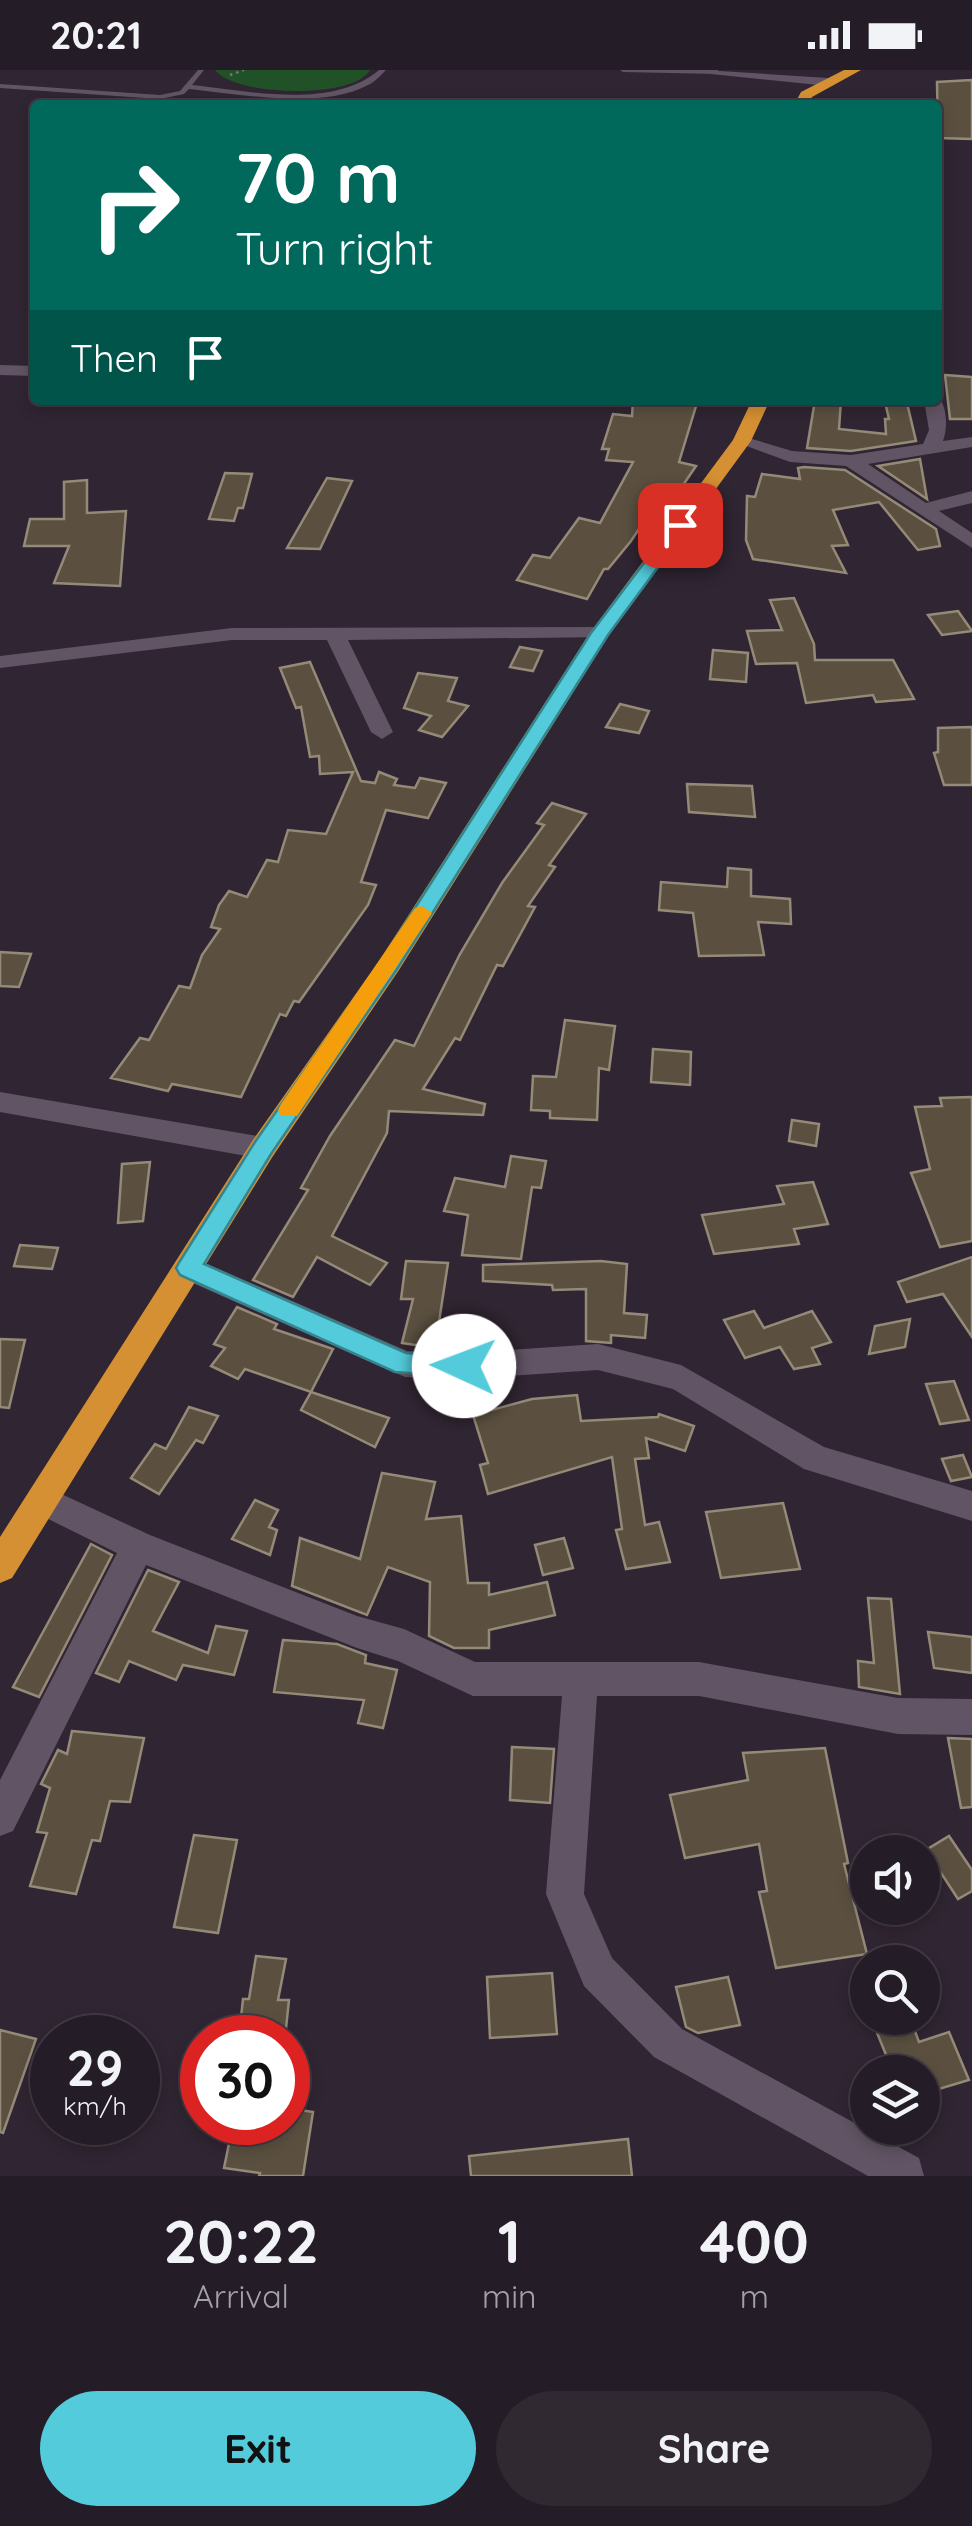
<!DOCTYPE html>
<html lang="en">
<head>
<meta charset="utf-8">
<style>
	body { margin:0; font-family:Quicksand,sans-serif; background:#302932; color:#f1f3f6; height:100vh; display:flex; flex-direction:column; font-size:38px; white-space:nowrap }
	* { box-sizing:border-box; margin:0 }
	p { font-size:32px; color:#a3a1a7 }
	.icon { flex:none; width:55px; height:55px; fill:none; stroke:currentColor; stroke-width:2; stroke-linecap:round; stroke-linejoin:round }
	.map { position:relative; height:2106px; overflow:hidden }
	.panel { display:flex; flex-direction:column; background:#241c26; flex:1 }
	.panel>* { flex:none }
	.banner { position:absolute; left:30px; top:30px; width:912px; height:305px; border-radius:10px; box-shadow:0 5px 15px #0003,0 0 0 2px #413a43; background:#00695c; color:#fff; overflow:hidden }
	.fabs { position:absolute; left:850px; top:1765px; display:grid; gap:20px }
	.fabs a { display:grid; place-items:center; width:90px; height:90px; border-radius:50%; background:#241c26; box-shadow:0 5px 15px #0003,0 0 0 2px #413a43; font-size:50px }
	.speed { position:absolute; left:30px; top:1945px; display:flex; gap:20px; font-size:50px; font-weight:700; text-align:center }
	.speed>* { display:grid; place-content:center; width:130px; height:130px; border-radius:50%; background:#241c26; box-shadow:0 5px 15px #0003,0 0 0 2px #413a43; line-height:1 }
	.speed small { font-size:25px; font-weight:400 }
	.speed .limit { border:15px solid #d22; background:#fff; color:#111 }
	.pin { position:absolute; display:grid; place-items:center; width:85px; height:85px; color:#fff; margin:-42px; border-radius:20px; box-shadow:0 5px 15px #0006 }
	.me { position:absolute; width:110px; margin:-55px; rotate:272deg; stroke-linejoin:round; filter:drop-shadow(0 0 8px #0008) }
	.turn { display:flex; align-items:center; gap:35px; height:210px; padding:0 40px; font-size:45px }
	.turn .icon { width:130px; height:130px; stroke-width:2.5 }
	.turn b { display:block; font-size:70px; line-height:85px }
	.then { display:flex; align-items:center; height:95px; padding:0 40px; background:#0003; gap:20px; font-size:38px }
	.eta { display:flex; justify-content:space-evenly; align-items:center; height:170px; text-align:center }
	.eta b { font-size:60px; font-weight:700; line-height:70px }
	.action { display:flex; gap:20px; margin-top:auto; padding:20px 40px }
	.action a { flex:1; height:115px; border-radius:60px; background:#53cbda; color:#111; font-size:40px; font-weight:700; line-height:115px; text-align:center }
	.action a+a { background:#302932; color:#f1f3f6 }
	.status { display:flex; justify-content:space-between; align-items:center; height:70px; padding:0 50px; background:#241c26; direction:ltr }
	.status svg { height:28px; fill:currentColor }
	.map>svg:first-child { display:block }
	.green { fill:#215126 }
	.building { fill:#5b5040; stroke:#958a78; stroke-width:2.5 }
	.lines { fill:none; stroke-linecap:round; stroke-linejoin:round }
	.path { stroke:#7d737f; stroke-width:2.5; stroke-dasharray:2.5 4; stroke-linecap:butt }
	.service { fill:#615464; fill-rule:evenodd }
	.minor { fill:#615464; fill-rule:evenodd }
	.trunk { fill:#d49033; fill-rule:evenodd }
	.route { fill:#53cbda; stroke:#36848e; stroke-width:2.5 }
	.slow { fill:#f59e0b }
</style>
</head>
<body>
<div class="status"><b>20:21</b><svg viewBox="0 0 49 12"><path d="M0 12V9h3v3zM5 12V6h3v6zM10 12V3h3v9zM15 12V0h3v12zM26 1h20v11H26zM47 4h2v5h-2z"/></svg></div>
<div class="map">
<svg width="972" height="2106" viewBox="0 0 972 2106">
	<rect width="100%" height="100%" fill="#302532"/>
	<path class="green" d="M215 0H370C353 30 234 26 215 0Z"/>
	<g class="building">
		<polygon points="972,10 972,69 938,68 937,12"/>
		<polygon points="945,305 972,307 972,349 950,349"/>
		<polygon points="633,330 697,333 679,392 696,396 679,421 666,418 631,471 608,499 604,499 587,529 517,510 533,485 550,488 579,448 600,453 633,392 606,390 609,379 602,379 613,344 632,346"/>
		<polygon points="815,330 841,330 839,359 886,364 885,349 889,349 885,332 907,333 916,371 851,381 807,378"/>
		<polygon points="920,389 927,429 878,396"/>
		<polygon points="804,397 845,400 936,459 940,476 918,480 879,432 833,440 848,475 832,476 846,503 753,489 746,470 747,426 755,427 762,404 800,409 798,398"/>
		<polygon points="225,403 252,404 243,438 238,438 234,451 209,449"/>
		<polygon points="327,408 352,411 320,479 287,478"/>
		<polygon points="87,410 87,443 126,441 120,516 54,513 69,476 24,476 30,449 64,449 64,412"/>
		<polygon points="794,528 814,574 815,590 893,590 914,629 876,632 873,625 806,633 797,593 756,594 747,561 782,560 770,530"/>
		<polygon points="958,541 972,561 942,565 928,545"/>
		<polygon points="520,577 542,581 533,601 510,597"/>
		<polygon points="713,580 748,583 746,612 710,609"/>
		<polygon points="310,592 361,711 375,713 379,702 397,709 394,715 415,718 420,708 446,713 428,748 386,740 361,812 376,815 368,835 299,932 294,931 286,946 280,944 241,1027 172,1014 168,1021 111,1008 140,968 149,970 179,916 190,918 202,885 220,859 211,857 219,835 229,821 247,827 267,790 278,792 288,760 326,764 353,702 320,704 319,686 310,687 301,637 296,638 280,598"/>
		<polygon points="418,603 457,608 448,631 468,636 442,667 419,660 431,646 404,638"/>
		<polygon points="620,634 649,641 639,663 606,657"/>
		<polygon points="972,657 972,715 944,715 934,683 938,682 938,658"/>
		<polygon points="687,714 752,716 755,747 689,742"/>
		<polygon points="552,733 586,744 549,795 555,797 528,836 535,837 503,896 497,895 460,970 455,968 423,1019 485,1034 483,1045 389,1041 387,1063 332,1166 387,1193 370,1215 317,1187 293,1227 253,1210 308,1120 301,1118 330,1066 395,970 414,976 460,884 502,813 544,755 537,753"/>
		<polygon points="728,798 751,800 751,826 790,829 791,854 758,852 764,885 699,886 693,843 659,840 661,812 727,817"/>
		<polygon points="0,882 31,884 19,917 0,916"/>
		<polygon points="565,950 615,956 609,1000 599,998 597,1050 550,1048 550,1041 531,1040 533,1006 556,1007"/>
		<polygon points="653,979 691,982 690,1015 651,1012"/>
		<polygon points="972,1027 972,1171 940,1177 911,1103 930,1099 915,1037 942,1036 940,1028"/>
		<polygon points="792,1050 819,1054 816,1076 789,1071"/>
		<polygon points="511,1086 546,1091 541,1118 532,1117 521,1189 462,1185 468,1145 444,1141 455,1108 505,1117"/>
		<polygon points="150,1092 143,1151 118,1153 122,1094"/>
		<polygon points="813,1112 828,1154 794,1159 799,1174 714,1184 702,1145 784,1134 777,1116"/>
		<polygon points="20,1175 58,1178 52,1199 14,1196"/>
		<polygon points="972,1187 972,1267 943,1224 907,1232 898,1212"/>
		<polygon points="406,1191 448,1193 435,1278 402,1273 413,1229 401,1229"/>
		<polygon points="601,1191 627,1194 624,1243 647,1245 645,1268 611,1265 611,1273 586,1271 586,1219 553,1220 552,1215 483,1211 483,1195"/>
		<polygon points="237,1237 277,1254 274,1259 333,1279 311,1322 245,1299 238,1309 211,1296 225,1278 214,1274"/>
		<polygon points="754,1241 764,1258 812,1241 831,1272 812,1278 820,1294 794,1299 780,1277 745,1288 724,1250"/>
		<polygon points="910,1249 905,1277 869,1284 875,1256"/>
		<polygon points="0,1269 25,1270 9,1338 0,1337"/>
		<polygon points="954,1311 969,1350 940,1354 926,1314"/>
		<polygon points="311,1322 389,1348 375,1377 301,1340"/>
		<polygon points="577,1325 581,1351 658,1347 659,1344 694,1356 685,1381 646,1368 649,1388 635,1389 645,1455 659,1452 670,1492 626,1499 616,1460 622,1459 612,1387 488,1424 480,1395 488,1393 473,1345 532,1329"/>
		<polygon points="189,1337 218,1346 203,1373 196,1370 159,1424 131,1408 155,1374 166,1379"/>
		<polygon points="963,1385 972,1407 951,1411 942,1389"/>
		<polygon points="382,1403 435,1412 426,1449 461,1446 468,1513 489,1513 489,1525 547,1512 555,1545 489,1560 489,1578 454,1578 429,1566 430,1512 388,1497 367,1545 292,1516 300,1468 360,1489"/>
		<polygon points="255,1430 278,1440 269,1457 277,1460 270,1485 232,1469"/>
		<polygon points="783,1433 800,1499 721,1508 706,1442"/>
		<polygon points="564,1468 573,1498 543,1505 535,1475"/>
		<polygon points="91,1474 112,1485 39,1627 13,1617"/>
		<polygon points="148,1500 179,1512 153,1561 208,1583 216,1556 247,1561 234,1605 183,1595 176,1610 129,1591 119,1612 96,1603"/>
		<polygon points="868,1528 891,1529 900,1624 859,1617 858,1591 874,1593"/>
		<polygon points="928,1562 972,1567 972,1603 934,1598"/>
		<polygon points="283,1570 337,1574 366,1585 365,1593 397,1600 383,1658 358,1653 364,1630 274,1622"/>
		<polygon points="72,1661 144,1668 130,1732 110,1731 100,1771 92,1770 76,1824 30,1816 47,1763 37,1762 50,1718 41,1714 58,1680 67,1684"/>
		<polygon points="948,1668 972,1669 972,1737 961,1738"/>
		<polygon points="512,1677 554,1679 550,1733 510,1730"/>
		<polygon points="825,1678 848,1793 844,1794 867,1884 776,1898 759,1822 767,1821 759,1774 685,1788 670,1725 748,1710 743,1683"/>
		<polygon points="194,1765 237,1770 218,1863 174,1857"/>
		<polygon points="949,1766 972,1800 972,1821 958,1829 926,1780"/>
		<polygon points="256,1886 286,1889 278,1930 289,1930 285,1968 239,1966 243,1929 249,1929"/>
		<polygon points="552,1903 557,1964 490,1968 487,1907"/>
		<polygon points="728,1907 740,1955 698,1963 686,1957 676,1917"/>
		<polygon points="871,1948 910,1948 919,1972 949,1962 969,2010 922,2024 922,2002 893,2002"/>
		<polygon points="0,1960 36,1969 3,2063 0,2062"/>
		<polygon points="288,2038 313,2042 303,2106 259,2106 260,2103 224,2098 231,2064 266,2069 269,2052 288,2052"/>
		<polygon points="628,2069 632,2106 471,2106 469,2086"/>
	</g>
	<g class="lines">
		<polyline class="path" points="230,5 244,0"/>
		<g class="service">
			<path d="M198 0H204L192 15C249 21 332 40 379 0H386C381 5 375 12 368 15 323 40 239 24 189 19L184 24 160 29 0 18V14L160 25 180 21Z"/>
			<polygon points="620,0 717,0 721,2 718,4 623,2"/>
		</g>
		<g class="minor">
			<polygon points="704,0 828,8 835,12 828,16 711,4"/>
			<polygon points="0,295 35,296 35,306 0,305"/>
			<path d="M938 326C947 336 948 358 943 371L972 367V377L868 394 926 433 972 421V433L939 441 972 463V478L846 396 790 392 733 371 742 366 792 381 851 385 923 374 929 360 924 330H938Z"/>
			<polygon points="600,557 607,559 610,563 607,567 348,570 393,662 382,669 371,662 327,570 232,570 0,598 0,586 232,558"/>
			<polygon points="0,1022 263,1067 273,1070 277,1078 273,1086 263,1089 0,1042"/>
			<polygon points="189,1186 407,1281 463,1283 598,1274 681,1295 824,1377 972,1421 972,1451 804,1399 673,1319 598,1300 463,1309 405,1307 179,1207 174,1198 179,1189"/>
			<polygon points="44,1416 150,1465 357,1546 404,1559 475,1592 699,1592 898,1628 972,1629 972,1665 898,1664 699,1626 597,1626 584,1824 612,1888 682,1959 919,2088 924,2106 868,2106 654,1987 584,1916 546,1824 562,1626 473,1626 398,1591 357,1578 146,1495 13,1761 0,1766 0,1710 117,1483 32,1441 28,1431 32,1421"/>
		</g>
		<g class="trunk">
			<polygon points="844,0 861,0 812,27 808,35 794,35 801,22"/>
			<polygon points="752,330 770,330 751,371 609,565 399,900 273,1086 12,1508 0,1513 0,1467 253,1070 381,888 590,563 733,370"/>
		</g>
	</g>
	<polygon class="route" points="675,452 689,455 608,565 397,899 271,1084 204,1194 406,1283 473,1289 476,1296 473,1304 464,1307 395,1302 180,1205 176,1198 180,1191 255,1072 383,888 591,563"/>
	<polygon class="slow" points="422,836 432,843 297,1046 281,1046 278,1040 281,1034 415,838"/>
</svg>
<div class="fabs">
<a><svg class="icon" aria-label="sound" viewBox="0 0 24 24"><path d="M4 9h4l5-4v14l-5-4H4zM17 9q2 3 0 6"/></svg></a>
<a><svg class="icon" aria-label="search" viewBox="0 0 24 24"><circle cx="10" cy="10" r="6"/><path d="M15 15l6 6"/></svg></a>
<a><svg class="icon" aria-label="layers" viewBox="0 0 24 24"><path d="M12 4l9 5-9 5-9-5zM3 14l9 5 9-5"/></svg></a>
</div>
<div class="speed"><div>29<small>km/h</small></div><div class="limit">30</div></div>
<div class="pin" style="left:680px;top:455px;background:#d93025"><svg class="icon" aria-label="arrive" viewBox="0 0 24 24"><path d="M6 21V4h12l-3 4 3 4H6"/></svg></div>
<svg class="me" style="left:464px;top:1296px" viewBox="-20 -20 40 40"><circle r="19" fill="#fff"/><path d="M0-13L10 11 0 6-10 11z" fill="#53cbda"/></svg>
<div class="banner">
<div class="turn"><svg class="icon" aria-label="right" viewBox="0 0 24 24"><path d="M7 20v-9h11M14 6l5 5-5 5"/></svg><div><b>70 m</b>Turn right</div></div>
<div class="then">Then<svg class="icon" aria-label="arrive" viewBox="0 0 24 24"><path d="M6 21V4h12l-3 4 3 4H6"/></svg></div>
</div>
</div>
<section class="panel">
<div class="eta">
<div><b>20:22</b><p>Arrival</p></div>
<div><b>1</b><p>min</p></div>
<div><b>400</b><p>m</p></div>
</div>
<div class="action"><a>Exit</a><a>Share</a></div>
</section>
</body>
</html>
